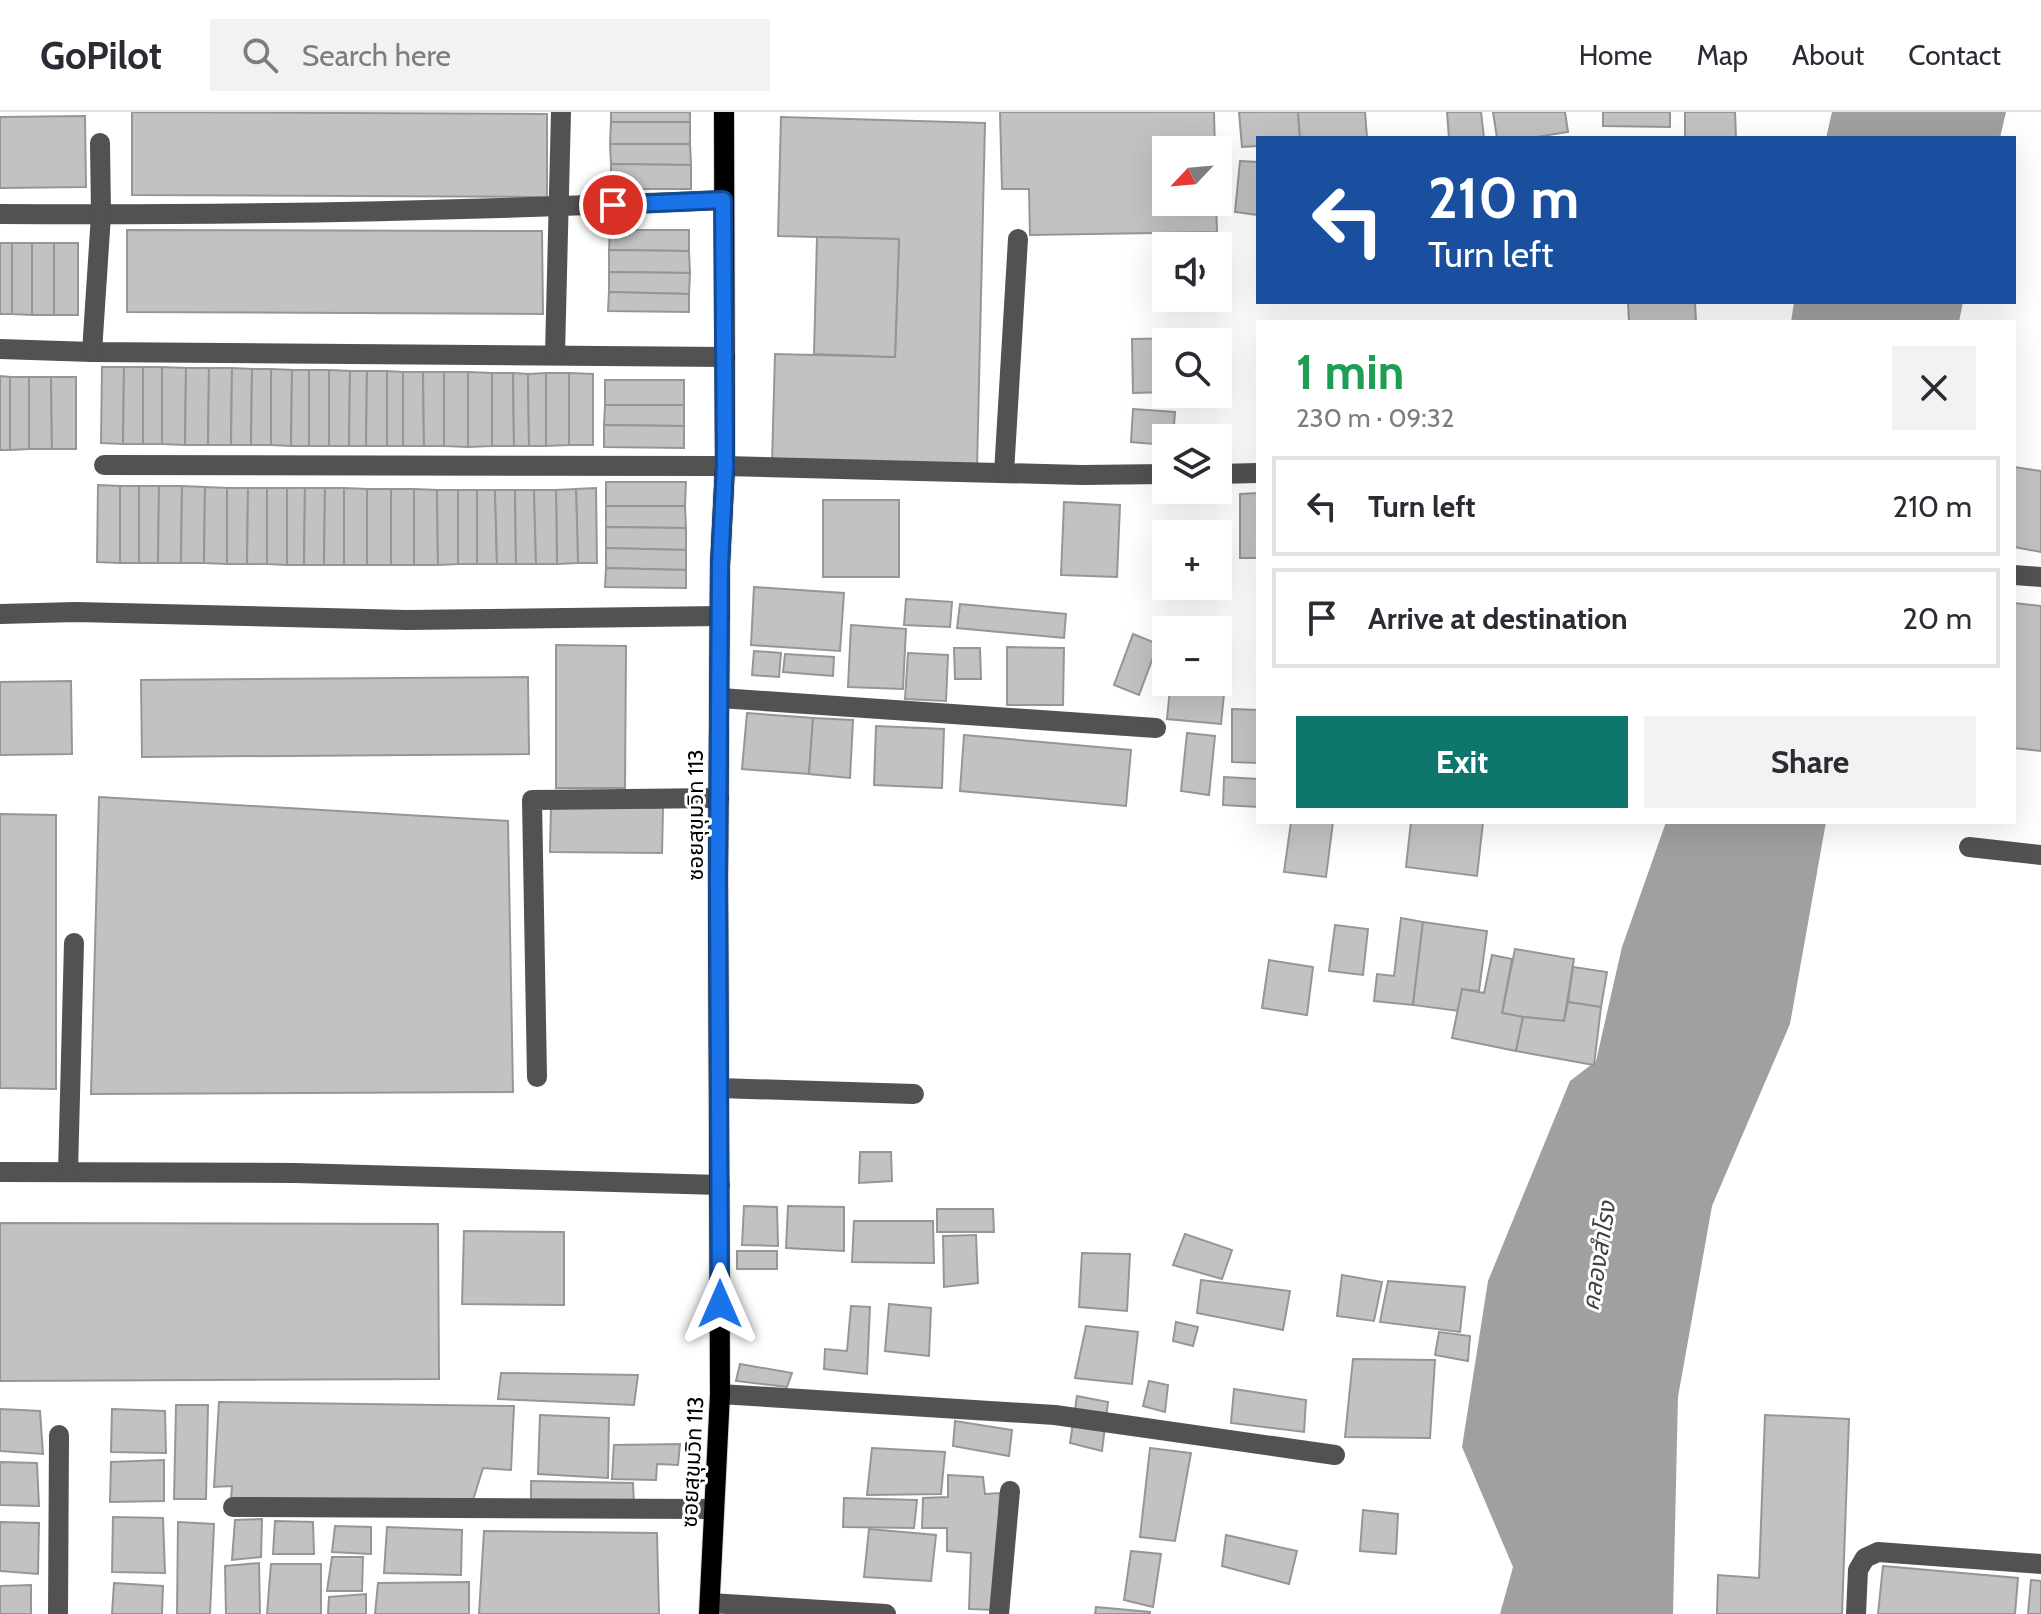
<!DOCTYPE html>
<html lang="en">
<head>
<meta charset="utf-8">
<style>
	body { margin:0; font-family:Cabin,"Noto Sans Thai",sans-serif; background:#f2f2f3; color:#2b2b33; height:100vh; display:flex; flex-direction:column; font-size:30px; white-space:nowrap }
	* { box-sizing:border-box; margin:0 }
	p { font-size:26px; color:#7c7c81 }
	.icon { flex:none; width:44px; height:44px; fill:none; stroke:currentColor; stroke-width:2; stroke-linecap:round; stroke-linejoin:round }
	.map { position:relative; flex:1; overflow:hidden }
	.side { position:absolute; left:1256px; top:208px; width:760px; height:504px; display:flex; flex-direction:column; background:#fff; border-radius:0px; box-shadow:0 8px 32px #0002 }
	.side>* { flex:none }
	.top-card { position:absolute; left:1256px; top:24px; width:760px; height:168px; border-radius:0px; box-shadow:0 8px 32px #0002; background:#1a4fa0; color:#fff; overflow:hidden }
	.needle { width:52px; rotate:244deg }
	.controls { position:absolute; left:1152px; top:24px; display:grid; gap:16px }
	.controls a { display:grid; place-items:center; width:80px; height:80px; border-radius:0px; background:#fff; box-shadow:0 8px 32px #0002; font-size:40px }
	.pin { position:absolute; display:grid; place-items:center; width:68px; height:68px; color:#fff; margin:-34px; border:4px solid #fff; border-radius:50%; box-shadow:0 2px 8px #0007 }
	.me { position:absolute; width:88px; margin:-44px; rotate:0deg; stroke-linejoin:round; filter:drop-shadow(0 0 6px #0008) }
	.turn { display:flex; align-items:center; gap:28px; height:168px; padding:0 40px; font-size:36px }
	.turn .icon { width:104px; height:104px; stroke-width:2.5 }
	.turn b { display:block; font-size:56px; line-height:68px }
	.round { display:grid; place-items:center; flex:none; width:84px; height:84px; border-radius:0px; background:#f2f2f3 }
	.summary { display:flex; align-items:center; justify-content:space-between; height:136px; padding:0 40px }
	h1 { font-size:48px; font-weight:700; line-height:60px; color:#1e9e55 }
	.button { display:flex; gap:16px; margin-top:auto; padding:16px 40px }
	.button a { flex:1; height:92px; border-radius:0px; background:#0f766e; color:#fff; font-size:32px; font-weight:700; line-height:92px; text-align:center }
	.button a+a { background:#f2f2f3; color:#2b2b33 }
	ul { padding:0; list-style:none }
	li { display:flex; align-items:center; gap:24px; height:100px; margin:0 16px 12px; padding:0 24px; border:4px solid #e1e1e2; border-radius:0px }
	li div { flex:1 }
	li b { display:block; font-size:30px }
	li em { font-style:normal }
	header { display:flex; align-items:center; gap:48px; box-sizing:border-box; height:112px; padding:0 40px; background:#fff; border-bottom:2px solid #e1e1e2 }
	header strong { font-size:38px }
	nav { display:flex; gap:44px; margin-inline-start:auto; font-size:28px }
	.search { width:560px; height:72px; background:#f2f2f3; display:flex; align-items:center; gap:20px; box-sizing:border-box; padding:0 28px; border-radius:0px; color:#7c7c81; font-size:30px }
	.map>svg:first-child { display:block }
	.water { fill:#a0a0a0 }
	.building { fill:#c2c2c2; stroke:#969696; stroke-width:2 }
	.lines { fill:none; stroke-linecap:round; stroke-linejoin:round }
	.major-casing { stroke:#dbdbdb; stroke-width:22 }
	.minor { stroke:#525252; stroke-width:20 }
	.major { stroke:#000; stroke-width:20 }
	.route-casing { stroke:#114b97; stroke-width:20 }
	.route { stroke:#1a73e8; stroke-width:14 }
	.labels { text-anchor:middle; stroke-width:6; stroke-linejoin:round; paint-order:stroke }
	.street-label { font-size:22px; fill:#000; stroke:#fff }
	.water-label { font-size:24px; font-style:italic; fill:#414141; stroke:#fff }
</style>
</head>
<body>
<header>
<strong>GoPilot</strong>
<div class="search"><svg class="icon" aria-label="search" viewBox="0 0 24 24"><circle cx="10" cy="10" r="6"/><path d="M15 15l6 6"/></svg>Search here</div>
<nav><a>Home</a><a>Map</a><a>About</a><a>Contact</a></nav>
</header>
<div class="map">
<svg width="2041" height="1502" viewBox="0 0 2041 1502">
	<rect width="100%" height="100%" fill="#fff"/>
	<g class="water">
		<polygon points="1832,0 2006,0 2000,26 1826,26"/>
		<polygon points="1794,190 1963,190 1959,210 1791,210"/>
		<polygon points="1666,710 1826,710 1790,912 1712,1094 1678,1285 1673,1502 1500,1502 1513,1455 1462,1335 1488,1169 1570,969 1596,949 1622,835"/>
	</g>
	<g class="building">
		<polygon points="132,0 547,2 547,85 132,83"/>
		<rect x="611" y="0" width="79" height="10"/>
		<polygon points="1000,0 1214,0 1215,38 1166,38 1166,90 1216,90 1217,120 1030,123 1029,77 1002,77"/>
		<polygon points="1239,0 1298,0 1300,26 1258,26 1258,34 1242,35"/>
		<polygon points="1298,0 1365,0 1367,26 1300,26"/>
		<polygon points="1447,0 1481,0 1484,26 1449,26"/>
		<polygon points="1493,0 1565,0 1568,20 1530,26 1497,26"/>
		<polygon points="1603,0 1670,0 1670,15 1603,14"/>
		<polygon points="1685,0 1735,0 1736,26 1685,26"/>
		<polygon points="85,4 86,75 0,76 0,5"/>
		<polygon points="781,5 985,11 977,357 772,351 775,242 895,245 899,127 778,124"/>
		<polygon points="611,10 690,10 690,32 610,32"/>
		<polygon points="610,32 690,32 691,53 611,52"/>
		<polygon points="1240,49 1258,50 1258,103 1235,100"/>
		<polygon points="611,52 691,53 691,77 611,77"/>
		<polygon points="127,118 542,119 543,202 127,200"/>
		<polygon points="610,118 689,118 689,139 609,138"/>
		<polygon points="817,125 899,127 895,245 814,242"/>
		<rect x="0" y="131" width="12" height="71"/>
		<polygon points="12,131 32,131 32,203 12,202"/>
		<rect x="32" y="131" width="22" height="72"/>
		<rect x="54" y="131" width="24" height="72"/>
		<polygon points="609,138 689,139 690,161 609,160"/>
		<polygon points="609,160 690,161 689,182 609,180"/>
		<polygon points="609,180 689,182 689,200 608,199"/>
		<polygon points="1628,190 1695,190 1696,210 1629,210"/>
		<polygon points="1186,226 1186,230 1166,230 1166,280 1133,281 1132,227"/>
		<polygon points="102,255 124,255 123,332 101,331"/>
		<polygon points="124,255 143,255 143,332 123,332"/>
		<rect x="143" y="255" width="19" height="77"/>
		<polygon points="162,255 186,256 185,333 162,332"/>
		<polygon points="186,256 209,256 208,333 185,333"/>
		<polygon points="209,256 232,256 231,333 208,333"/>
		<polygon points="232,256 252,257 251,333 231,333"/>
		<polygon points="252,257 271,257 271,333 251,333"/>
		<polygon points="271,257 292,258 291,334 271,333"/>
		<polygon points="292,258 309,258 309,334 291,334"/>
		<rect x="309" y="258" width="20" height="76"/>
		<polygon points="329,258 350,259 349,334 329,334"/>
		<polygon points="350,259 367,259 366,334 349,334"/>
		<polygon points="367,259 387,259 387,334 366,334"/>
		<polygon points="387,259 403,260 403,334 387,334"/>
		<polygon points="403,260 423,260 424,334 403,334"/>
		<polygon points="423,260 444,260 444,334 424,334"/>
		<polygon points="444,260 468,260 468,335 444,334"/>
		<polygon points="468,260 492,261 492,334 468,335"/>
		<polygon points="492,261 513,261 514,334 492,334"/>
		<polygon points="513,261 528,262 529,334 514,334"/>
		<polygon points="546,261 569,261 569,333 546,334"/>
		<polygon points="546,261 546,334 529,334 528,262"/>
		<polygon points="569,261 593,262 593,333 569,333"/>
		<polygon points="0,264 10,265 10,338 0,338"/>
		<polygon points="10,265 29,265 29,337 10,338"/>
		<polygon points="29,265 51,265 52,337 29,337"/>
		<polygon points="51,265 76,265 76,337 52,337"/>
		<rect x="605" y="268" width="79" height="25"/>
		<polygon points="605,293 684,293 684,314 604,313"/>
		<polygon points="1133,297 1175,300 1173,326 1166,326 1166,333 1131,330"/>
		<polygon points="604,313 684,314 684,336 604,335"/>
		<polygon points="2014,355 2041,359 2041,440 2014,435"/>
		<polygon points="606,370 686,370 685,394 606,394"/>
		<polygon points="98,373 120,374 120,451 97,450"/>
		<rect x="120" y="374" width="19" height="77"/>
		<polygon points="139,374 159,374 158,451 139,451"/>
		<polygon points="159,374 182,374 181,451 158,451"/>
		<polygon points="182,374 205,375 204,451 181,451"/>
		<polygon points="205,375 227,376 227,452 204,451"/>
		<polygon points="227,376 248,376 247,452 227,452"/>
		<polygon points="248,376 267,376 267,452 247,452"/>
		<polygon points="267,376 287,376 287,453 267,452"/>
		<polygon points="287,376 305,376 304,453 287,453"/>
		<polygon points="305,376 325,376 324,453 304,453"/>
		<polygon points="325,376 344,376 344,453 324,453"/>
		<polygon points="344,376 367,377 367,453 344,453"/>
		<polygon points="596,376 597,451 578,451 576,377"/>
		<rect x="367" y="377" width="24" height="76"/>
		<rect x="391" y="377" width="23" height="76"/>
		<polygon points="414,377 437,378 438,453 414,453"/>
		<polygon points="576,377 578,451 557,452 556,378"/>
		<polygon points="437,378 458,378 458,452 438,453"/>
		<rect x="458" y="378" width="19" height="74"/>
		<polygon points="477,378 495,378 497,452 477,452"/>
		<polygon points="495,378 515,378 516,452 497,452"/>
		<polygon points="515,378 534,378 536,452 516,452"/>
		<polygon points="534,378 556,378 557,452 536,452"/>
		<polygon points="1258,381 1258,446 1240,446 1240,382"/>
		<rect x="823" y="388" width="76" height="77"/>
		<polygon points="1064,390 1120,393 1117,465 1061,463"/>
		<polygon points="606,394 685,394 686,416 606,415"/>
		<polygon points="606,415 686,416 686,438 606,436"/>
		<polygon points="606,436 686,438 686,458 606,456"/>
		<polygon points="606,456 686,458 686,476 605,475"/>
		<polygon points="754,475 844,481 840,539 751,533"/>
		<polygon points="906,487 952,490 950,515 904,513"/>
		<polygon points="2014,491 2041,494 2041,639 2014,636"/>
		<polygon points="960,492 1066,502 1064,526 957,516"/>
		<polygon points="851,513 906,517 903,577 848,575"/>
		<polygon points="1133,522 1158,532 1139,583 1114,573"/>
		<polygon points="556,533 626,534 625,676 556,676"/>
		<polygon points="1007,535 1064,536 1063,593 1007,593"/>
		<polygon points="954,536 980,536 981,567 955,567"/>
		<polygon points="754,539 781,541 779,565 752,563"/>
		<polygon points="908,541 948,543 946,589 905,587"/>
		<polygon points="785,542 834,545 833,564 783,560"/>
		<polygon points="528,565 529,642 142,645 141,568"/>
		<polygon points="71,569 72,642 0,643 0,570"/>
		<polygon points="1170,577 1224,582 1221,612 1167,607"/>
		<polygon points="1232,597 1258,598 1258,651 1232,650"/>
		<polygon points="747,601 813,606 809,662 742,657"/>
		<polygon points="813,606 853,608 850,666 809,662"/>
		<polygon points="876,614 944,617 942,676 874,673"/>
		<polygon points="1187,621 1215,624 1209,683 1181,679"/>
		<polygon points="964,623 1131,638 1126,694 960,679"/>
		<polygon points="1224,665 1258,667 1258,695 1223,693"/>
		<polygon points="99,685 508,709 513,980 91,982"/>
		<polygon points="551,695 663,696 662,741 550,740"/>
		<polygon points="0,702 56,703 56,977 0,976"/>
		<polygon points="1291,710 1333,710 1326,765 1284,760"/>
		<polygon points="1411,710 1483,710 1477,764 1406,755"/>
		<polygon points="1401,806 1423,810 1413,893 1374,889 1377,862 1394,864"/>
		<polygon points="1423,810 1487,819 1479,879 1462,877 1459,899 1413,893"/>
		<polygon points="1335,813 1368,817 1363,863 1329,859"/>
		<polygon points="1515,837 1574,847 1564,909 1523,905 1502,901"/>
		<polygon points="1492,843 1512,847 1502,901 1523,905 1516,939 1452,926 1462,877 1484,881"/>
		<polygon points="1269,848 1313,855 1307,903 1262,896"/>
		<polygon points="1573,855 1607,860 1601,895 1568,890"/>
		<polygon points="1568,890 1601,895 1594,953 1516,939 1523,905 1564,909"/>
		<polygon points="860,1040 891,1040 892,1069 859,1071"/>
		<polygon points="744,1094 777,1095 778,1134 742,1133"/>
		<polygon points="788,1094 844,1095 844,1139 786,1136"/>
		<polygon points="937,1097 993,1097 994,1120 937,1120"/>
		<polygon points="854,1109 933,1109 934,1151 852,1150"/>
		<polygon points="0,1111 438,1112 439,1267 0,1269"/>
		<polygon points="464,1119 564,1120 564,1193 462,1192"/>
		<polygon points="1185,1122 1232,1138 1222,1167 1173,1153"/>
		<polygon points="976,1123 978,1171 944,1175 943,1124"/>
		<rect x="737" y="1139" width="40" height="18"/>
		<polygon points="1082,1141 1130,1142 1127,1199 1079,1195"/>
		<polygon points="1342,1163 1382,1170 1374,1209 1337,1204"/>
		<polygon points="1201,1168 1290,1179 1283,1218 1197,1201"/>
		<polygon points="1388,1169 1465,1175 1460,1220 1380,1210"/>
		<polygon points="889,1192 931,1196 929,1244 885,1239"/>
		<polygon points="851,1194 870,1195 867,1262 824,1257 825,1237 847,1239"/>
		<polygon points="1176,1210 1198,1215 1193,1234 1173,1229"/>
		<polygon points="1086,1214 1138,1220 1132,1272 1075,1266"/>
		<polygon points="1439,1220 1470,1224 1468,1249 1435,1243"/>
		<polygon points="1353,1247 1435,1248 1430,1326 1345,1325"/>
		<polygon points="740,1252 792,1261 787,1275 736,1269"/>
		<polygon points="501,1261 638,1263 634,1293 498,1287"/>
		<polygon points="1149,1269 1168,1273 1165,1300 1143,1294"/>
		<polygon points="1234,1277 1306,1288 1304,1320 1231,1311"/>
		<polygon points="1077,1284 1108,1290 1102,1339 1070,1331"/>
		<polygon points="219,1290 514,1294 511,1358 483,1356 473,1388 231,1388 232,1374 214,1375"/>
		<polygon points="176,1293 208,1293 206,1387 174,1387"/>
		<polygon points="0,1297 40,1299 43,1342 0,1339"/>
		<polygon points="112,1297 165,1299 166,1341 111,1340"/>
		<polygon points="540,1303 609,1306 608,1366 538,1362"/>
		<polygon points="1765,1303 1849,1307 1842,1502 1717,1502 1718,1463 1759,1466"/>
		<polygon points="955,1309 1012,1318 1009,1344 953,1334"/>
		<polygon points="680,1332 678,1353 657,1352 656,1368 612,1367 614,1333"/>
		<polygon points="872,1336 945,1340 941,1382 867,1383"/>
		<polygon points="1150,1336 1191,1341 1175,1429 1140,1425"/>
		<polygon points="164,1348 164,1389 110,1390 111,1350"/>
		<polygon points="0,1350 37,1351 39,1394 0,1393"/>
		<polygon points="948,1363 983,1365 985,1382 1000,1381 994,1498 969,1497 971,1441 947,1439 947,1416 922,1416 923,1386 948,1385"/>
		<polygon points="531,1369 633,1371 634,1393 531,1391"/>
		<polygon points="844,1386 917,1388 914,1416 843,1415"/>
		<polygon points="1363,1398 1398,1402 1396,1442 1360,1439"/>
		<polygon points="113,1405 163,1406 165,1461 112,1460"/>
		<polygon points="262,1407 261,1445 232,1448 235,1408"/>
		<polygon points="275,1409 313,1410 314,1442 273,1442"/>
		<polygon points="0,1410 39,1411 38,1462 0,1459"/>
		<polygon points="178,1410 214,1412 210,1502 177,1502"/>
		<polygon points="335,1414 371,1415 371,1442 332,1440"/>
		<polygon points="387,1415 462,1418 461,1463 384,1461"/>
		<polygon points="869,1417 936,1423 931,1469 864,1465"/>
		<polygon points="484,1419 657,1421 659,1502 479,1502"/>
		<polygon points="1226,1423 1297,1439 1289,1472 1222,1454"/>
		<polygon points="1131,1439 1161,1442 1153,1495 1124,1488"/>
		<polygon points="332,1445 363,1445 362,1479 327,1479"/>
		<polygon points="259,1451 260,1502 226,1502 225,1454"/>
		<polygon points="271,1452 321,1452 321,1502 267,1502"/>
		<polygon points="1883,1454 2018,1466 2015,1502 1878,1502"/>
		<polygon points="2031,1468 2041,1469 2041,1502 2028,1502"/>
		<polygon points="469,1470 469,1502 375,1502 378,1471"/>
		<polygon points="114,1471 163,1474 162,1502 112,1502"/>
		<polygon points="31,1473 31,1502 0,1502 0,1474"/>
		<polygon points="366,1482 366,1502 328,1502 329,1485"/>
		<polygon points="1096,1495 1150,1500 1150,1502 1095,1502"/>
	</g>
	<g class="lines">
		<g class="major-casing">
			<polyline id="major" points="709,1502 720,1282 718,766 720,453 725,354 724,0"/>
		</g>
		<g class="minor">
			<path d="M0 102C241 104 482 98 723 88"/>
			<polyline points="0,237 92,240 725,245"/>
			<polyline points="92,240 101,103 100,31"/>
			<polyline points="555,242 561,0"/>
			<polyline points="104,353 725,354 1082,363 1166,362"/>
			<polyline points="1004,361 1018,127"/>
			<polyline points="1218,362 1258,361"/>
			<polyline points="2014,463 2041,465"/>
			<polyline points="0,502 76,500 407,508 720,504"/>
			<polyline points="720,586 1156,616"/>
			<polyline points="1969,735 2041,743"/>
			<polyline points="537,965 532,688 719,686"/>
			<polyline points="719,976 914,982"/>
			<polyline points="0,1060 295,1061 720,1073"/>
			<polyline points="68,1060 74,831"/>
			<polyline points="720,1282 1055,1303 1335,1343"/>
			<polyline points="233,1395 714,1397"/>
			<polyline points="710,1491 886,1502"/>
			<polyline points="58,1502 59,1323"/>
			<polyline points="999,1502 1010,1379"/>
			<polyline points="1856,1502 1858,1458 1865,1446 1878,1440 2041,1452"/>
		</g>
		<use href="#major" class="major"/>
	</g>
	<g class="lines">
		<g class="route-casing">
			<polyline id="route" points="613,93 723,88 725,354 720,453 718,766 720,1192"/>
		</g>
		<use href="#route" class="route"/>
	</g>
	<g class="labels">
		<g class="street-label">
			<text transform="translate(695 703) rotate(-90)" y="8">ซอยสุขุมวิท 113</text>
			<text transform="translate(692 1350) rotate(-87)" y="8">ซอยสุขุมวิท 113</text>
		</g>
		<g class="water-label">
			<text transform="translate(1599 1144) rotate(-81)" y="8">คลองสำโรง</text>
		</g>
	</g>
</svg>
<div class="controls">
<a><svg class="needle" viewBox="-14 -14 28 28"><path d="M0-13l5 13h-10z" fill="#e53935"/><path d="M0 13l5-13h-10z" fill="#7c7c81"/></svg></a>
<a><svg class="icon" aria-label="sound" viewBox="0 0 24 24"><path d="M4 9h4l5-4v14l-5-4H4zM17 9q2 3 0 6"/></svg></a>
<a><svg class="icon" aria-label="search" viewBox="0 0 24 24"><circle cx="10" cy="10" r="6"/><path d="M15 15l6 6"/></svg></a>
<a><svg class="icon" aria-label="layers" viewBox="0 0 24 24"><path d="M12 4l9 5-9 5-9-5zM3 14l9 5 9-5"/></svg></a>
<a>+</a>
<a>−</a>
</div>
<div class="pin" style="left:613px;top:93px;background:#d93025"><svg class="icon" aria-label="arrive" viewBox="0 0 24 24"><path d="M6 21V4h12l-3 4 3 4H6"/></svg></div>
<svg class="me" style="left:720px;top:1192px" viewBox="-20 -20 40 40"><path d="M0-17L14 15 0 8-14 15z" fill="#1a73e8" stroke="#fff" stroke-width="4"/></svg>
<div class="top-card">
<div class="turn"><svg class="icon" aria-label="left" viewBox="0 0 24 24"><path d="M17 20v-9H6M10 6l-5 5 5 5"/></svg><div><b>210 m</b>Turn left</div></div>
</div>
<section class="side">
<div class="summary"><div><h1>1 min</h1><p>230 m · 09:32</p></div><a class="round"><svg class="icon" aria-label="close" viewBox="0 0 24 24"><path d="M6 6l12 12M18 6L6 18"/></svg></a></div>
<ul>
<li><svg class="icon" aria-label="left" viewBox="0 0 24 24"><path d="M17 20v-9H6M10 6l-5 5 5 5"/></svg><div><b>Turn left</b></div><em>210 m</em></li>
<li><svg class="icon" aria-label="arrive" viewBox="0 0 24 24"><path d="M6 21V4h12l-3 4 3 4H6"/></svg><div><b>Arrive at destination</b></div><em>20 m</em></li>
</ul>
<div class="button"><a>Exit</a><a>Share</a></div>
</section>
</div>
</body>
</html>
